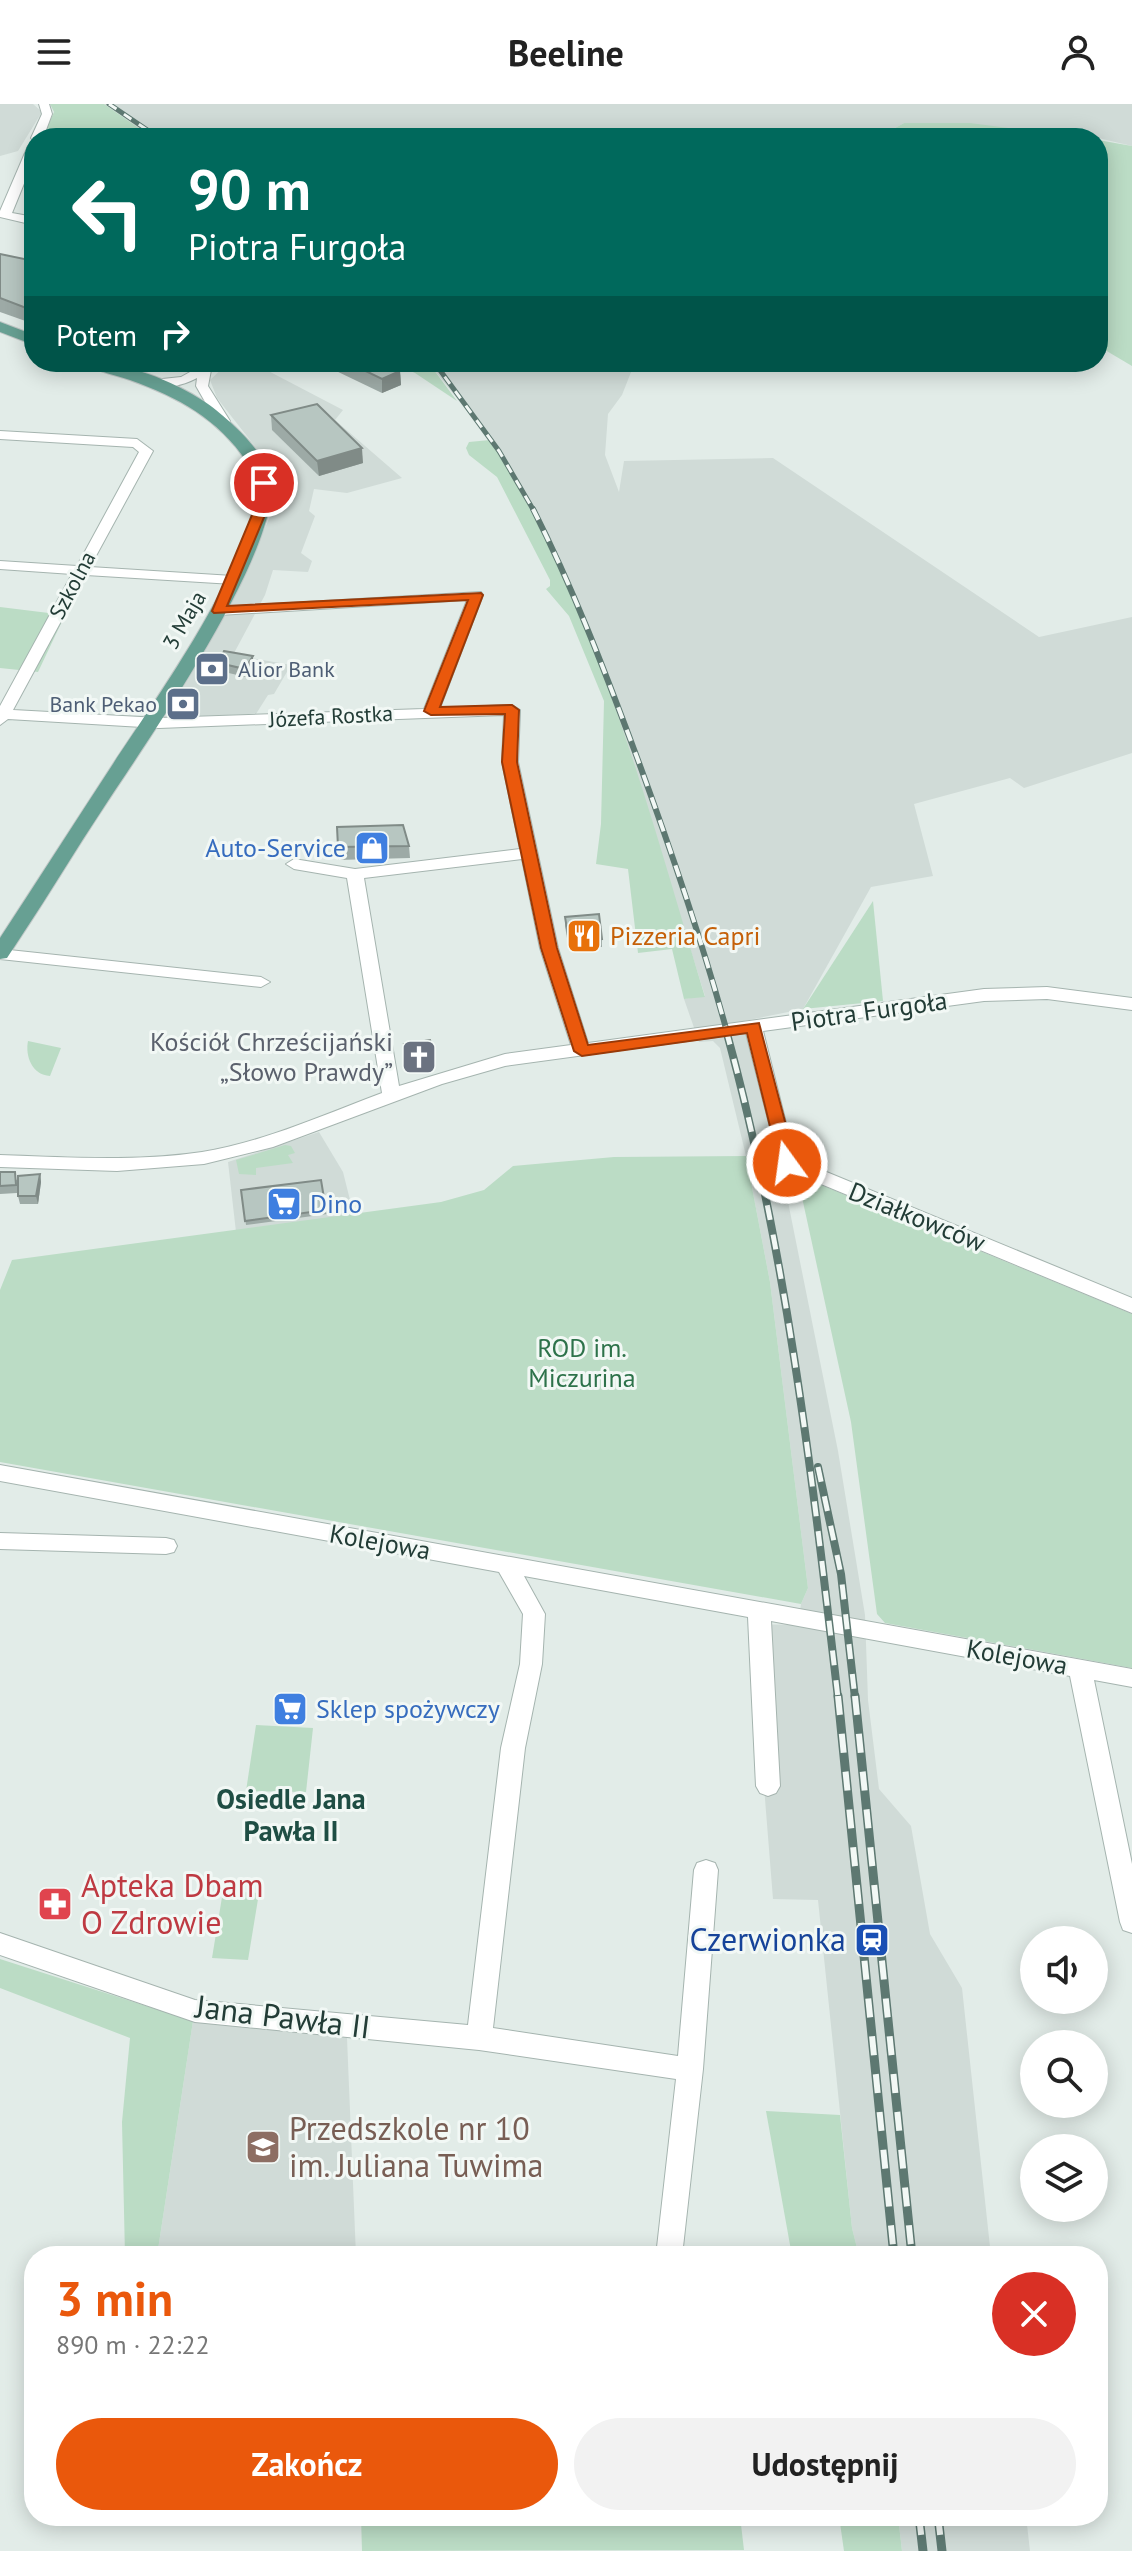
<!DOCTYPE html>
<html lang="pl">
<head>
<meta charset="utf-8">
<style>
	body { margin:0; font-family:"PT Sans",sans-serif; background:#f2f2f2; color:#222; height:100vh; display:flex; flex-direction:column; font-size:30px; white-space:nowrap }
	* { box-sizing:border-box; margin:0 }
	p { font-size:26px; color:#767676 }
	.icon { flex:none; width:44px; height:44px; fill:none; stroke:currentColor; stroke-width:2; stroke-linecap:round; stroke-linejoin:round }
	.map { position:relative; flex:1; overflow:hidden }
	.panel { position:absolute; left:24px; top:2142px; width:1084px; height:280px; display:flex; flex-direction:column; background:#fff; border-radius:32px; box-shadow:0 4px 20px #0003 }
	.panel>* { flex:none }
	.guide { position:absolute; left:24px; top:24px; width:1084px; height:244px; border-radius:32px; box-shadow:0 4px 20px #0003; background:#00695c; color:#fff; overflow:hidden }
	.tools { position:absolute; left:1020px; top:1822px; display:grid; gap:16px }
	.tools a { display:grid; place-items:center; width:88px; height:88px; border-radius:50%; background:#fff; box-shadow:0 4px 20px #0003; font-size:40px }
	.pin { position:absolute; display:grid; place-items:center; width:68px; height:68px; color:#fff; margin:-34px; border:4px solid #fff; border-radius:50%; box-shadow:0 2px 8px #0007 }
	.me { position:absolute; width:88px; margin:-44px; rotate:346deg; stroke-linejoin:round; filter:drop-shadow(0 0 6px #0008) }
	.turn { display:flex; align-items:center; gap:28px; height:168px; padding:0 32px; font-size:36px }
	.turn .icon { width:104px; height:104px; stroke-width:2.5 }
	.turn b { display:block; font-size:56px; line-height:68px }
	.then { display:flex; align-items:center; height:76px; padding:0 32px; background:#0003; gap:16px; font-size:30px }
	.round { display:grid; place-items:center; flex:none; width:84px; height:84px; border-radius:42px; background:#f2f2f2 }
	.head { display:flex; align-items:center; justify-content:space-between; height:136px; padding:0 32px }
	h1 { font-size:48px; font-weight:700; line-height:60px; color:#ea580c }
	.action { display:flex; gap:16px; margin-top:auto; padding:16px 32px }
	.action a { flex:1; height:92px; border-radius:48px; background:#ea580c; color:#fff; font-size:32px; font-weight:700; line-height:92px; text-align:center }
	.action a+a { background:#f2f2f2; color:#222 }
	header { display:flex; justify-content:space-between; align-items:center; height:104px; padding:0 32px; background:#fff; font-size:36px; font-weight:700 }
	.map>svg:first-child { display:block }
	.built { fill:#d0dbd7 }
	.green { fill:#bbdcc5 }
	.lines { fill:none; stroke-linecap:round; stroke-linejoin:round }
	.minor-casing { stroke:#a5b4af; stroke-width:2 }
	.major-casing { stroke:#c1c8c7; stroke-width:2 }
	.minor { fill:#fff; fill-rule:evenodd }
	.major { fill:#67a093; fill-rule:evenodd }
	.rail-far3-casing { stroke:#5d7871; stroke-width:5 }
	.rail-far2-casing { stroke:#5d7871; stroke-width:6 }
	.rail-far1-casing { stroke:#5d7871; stroke-width:8 }
	.rail-casing { stroke:#5d7871; stroke-width:9 }
	.rail-far3 { stroke:#f2f8f5; stroke-width:3; stroke-dasharray:9; stroke-linecap:butt }
	.rail-far2 { stroke:#f2f8f5; stroke-width:4; stroke-dasharray:12; stroke-linecap:butt }
	.rail-far1 { stroke:#f2f8f5; stroke-width:5; stroke-dasharray:15; stroke-linecap:butt }
	.rail { stroke:#f2f8f5; stroke-width:6; stroke-dasharray:19; stroke-linecap:butt }
	.wall { fill:#9daaa6 }
	.shaded-wall { fill:#808b87 }
	.building { fill:#b7c6c1; stroke:#808b87; stroke-width:2 }
	.route { fill:#ea580c; stroke:#983908; stroke-width:2 }
	.labels { text-anchor:middle; stroke-width:6; stroke-linejoin:round; paint-order:stroke }
	.far-street-label { font-size:22px; fill:#223c36; stroke:#f2f8f5 }
	.far-service-label { font-size:22px; fill:#4e5e75; stroke:#f2f8f5; text-anchor:start }
	.shop-label { font-size:26px; fill:#366cbe; stroke:#f2f8f5; text-anchor:start }
	.food-label { font-size:26px; fill:#c56008; stroke:#f2f8f5; text-anchor:start }
	.street-label { font-size:26px; fill:#223c36; stroke:#f2f8f5 }
	.worship-label { font-size:26px; fill:#5b616d; stroke:#f2f8f5; text-anchor:end }
	.park-label { font-size:26px; fill:#2d724a; stroke:#f2f8f5 }
	.neighbourhood-label { font-size:28px; font-weight:bold; fill:#1f4e44; stroke:#f2f8f5 }
	.near-health-label { font-size:32px; fill:#be3a42; stroke:#f2f8f5; text-anchor:start }
	.near-transit-label { font-size:32px; fill:#164399; stroke:#f2f8f5; text-anchor:end }
	.near-street-label { font-size:32px; fill:#223c36; stroke:#f2f8f5 }
	.near-education-label { font-size:32px; fill:#785e54; stroke:#f2f8f5; text-anchor:start }
</style>
</head>
<body>
<header><svg class="icon" aria-label="menu" viewBox="0 0 24 24"><path d="M4 6h16M4 12h16M4 18h16"/></svg>Beeline<svg class="icon" aria-label="person" viewBox="0 0 24 24"><circle cx="12" cy="8" r="4"/><path d="M4 21q1-7 8-7t8 7"/></svg></header>
<div class="map">
<svg width="1132" height="2447" viewBox="0 0 1132 2447">
	<rect width="100%" height="100%" fill="#e2ece8"/>
	<g class="built">
		<polygon points="0,0 33,0 42,8 18,47 0,52"/>
		<polygon points="104,0 1132,0 1132,42 1098,34 904,19 877,34 153,34"/>
		<polygon points="229,258 251,258 343,306 335,316 402,374 347,389 314,385 309,407 315,412 301,449 312,457 308,468 273,466 265,491 233,551 291,561 274,590 268,591 256,610 165,613 231,501 279,392 275,368 217,294 210,276"/>
		<polygon points="428,258 635,258 622,291 608,310 605,351 619,388 624,357 773,354 1039,533 1132,513 1132,649 1024,684 1010,674 914,700 933,772 871,783 803,905 744,917 782,1068 838,1347 865,1511 868,1596 879,1685 911,1722 930,1830 962,1884 991,2152 859,2152 852,2124 818,1796 773,1795 751,1520 798,1521 801,1500 808,1484 770,1178 746,1052 720,944 713,937 699,938 684,895 705,892 623,629 595,553 522,388 490,336"/>
		<polygon points="319,1028 343,1068 354,1112 236,1128 228,1058"/>
		<polygon points="193,1917 347,1934 356,2152 157,2152"/>
		<polygon points="898,2412 1026,2412 1030,2447 902,2447"/>
	</g>
	<g class="green">
		<polygon points="50,0 104,0 153,34 43,33 54,8"/>
		<polygon points="904,19 970,19 1085,34 877,34"/>
		<polygon points="1098,36 1132,42 1132,262 1105,246 1098,246"/>
		<polygon points="391,258 428,258 457,297 415,269"/>
		<path d="M490 336C597 504 648 704 705 893L684 895 672 845 638 849 628 765 596 760 601 720 604 597 569 512 546 485 550 482V476L497 373 469 351 466 344 469 338Z"/>
		<polygon points="0,503 65,511 38,568 0,564"/>
		<polygon points="873,797 883,897 803,905"/>
		<path d="M28 937 61 944 50 972C32 971 25 952 28 937Z"/>
		<polygon points="285,1041 291,1042 295,1049 288,1051 293,1059 256,1064 256,1071 239,1070 236,1056"/>
		<polygon points="746,1052 770,1178 808,1484 801,1500 0,1358 0,1186 12,1156 441,1098 484,1086 513,1062 614,1053"/>
		<polygon points="802,1073 1132,1210 1132,1564 885,1519 877,1510 851,1318 798,1075"/>
		<polygon points="256,1621 313,1624 306,1688 246,1687"/>
		<polygon points="223,1787 259,1789 248,1856 212,1854"/>
		<polygon points="0,1855 193,1917 157,2152 125,2152 122,2018 130,1934 0,1884"/>
		<polygon points="766,2007 840,2011 852,2124 859,2152 792,2152"/>
		<polygon points="361,2412 740,2412 744,2446 362,2447"/>
		<polygon points="839,2412 898,2412 902,2447 844,2447"/>
	</g>
	<g class="lines">
		<g class="minor-casing">
			<g id="minor">
				<polygon points="39,0 49,0 52,10 43,34 34,34 34,37 31,34 42,10"/>
				<polygon points="34,39 34,55 12,109 34,113 34,121 0,113 0,107 28,42"/>
				<path d="M208 258H223L211 266 208 282 230 317 228 320 216 317 196 282 197 274C184 281 159 288 147 280L153 276 181 273Z"/>
				<path d="M0 327 137 335 153 347 90 463 233 472 240 476 233 480 86 471 13 606 159 614 424 605 467 496 219 511 212 507 219 503 481 488 483 491 440 604 512 601 520 606 518 658 558 844 588 939 984 885 1047 883 1132 894V906L1047 895 984 897 763 927 795 1055 1132 1194V1209L780 1063 746 929 505 962 442 980 273 1043 204 1060 117 1067 0 1063V1051C67 1053 135 1058 202 1048 264 1038 323 1011 382 989L347 774 294 765 286 760 294 755 355 765 520 745 502 658 504 611 159 624 8 615 0 621V602L72 470 0 465V457L77 462 139 348 133 343 0 335ZM522 755 540 844 571 941 505 950 399 982 364 774Z"/>
				<polygon points="0,845 261,873 270,878 261,883 0,855"/>
				<polygon points="0,1361 1132,1565 1132,1583 1094,1576 1132,1760 1132,1829 1123,1826 1120,1818 1070,1572 771,1517 780,1682 776,1689 768,1692 760,1689 756,1682 748,1513 524,1472 545,1510 542,1560 525,1644 493,1924 678,1952 694,1766 697,1759 706,1756 715,1759 718,1766 703,1965 682,2152 656,2152 676,1975 479,1946 195,1918 0,1851 0,1829 195,1896 468,1921 501,1644 520,1560 523,1510 499,1468 0,1377"/>
				<polygon points="0,1429 166,1434 174,1436 177,1442 174,1448 166,1450 0,1445"/>
			</g>
		</g>
		<g class="major-casing">
			<g id="major">
				<polygon points="0,218 34,231 34,241 0,228"/>
				<path d="M85 258C125 258 172 276 205 298 226 312 268 350 271 376 280 449 147 637 104 703 76 745 50 789 22 831L7 854 0 855V834C38 776 75 718 113 660 159 590 234 486 253 405 257 389 256 372 247 358 218 315 178 293 130 276 116 271 96 268 85 258Z"/>
			</g>
		</g>
		<use href="#minor" class="minor"/>
		<use href="#major" class="major"/>
		<g class="rail-far3-casing">
			<g id="rail-far3">
				<polyline points="109,0 159,34"/>
				<polyline points="434,258 499,347 534,407"/>
			</g>
		</g>
		<g class="rail-far2-casing">
			<path id="rail-far2" d="M533 405C573 484 604 565 635 648 669 740 701 833 727 928"/>
		</g>
		<g class="rail-far1-casing">
			<g id="rail-far1">
				<path d="M726 926C786 1143 812 1371 838 1594"/>
				<polyline points="818,1363 841,1470 855,1594"/>
			</g>
		</g>
		<g class="rail-casing">
			<g id="rail">
				<polyline points="838,1592 894,2152"/>
				<polyline points="855,1592 912,2152"/>
				<polyline points="919,2412 923,2447"/>
				<polyline points="938,2412 942,2447"/>
			</g>
		</g>
		<use href="#rail-far3" class="rail-far3"/>
		<use href="#rail-far2" class="rail-far2"/>
		<use href="#rail-far1" class="rail-far1"/>
		<use href="#rail" class="rail"/>
	</g>
	<g class="wall">
		<polygon points="0,150 34,157 34,220 0,208"/>
		<polygon points="332,258 382,258 400,267 401,281 382,289 332,265"/>
		<polygon points="271,311 363,359 319,372 272,326"/>
		<polygon points="253,552 253,559 246,573 220,567 219,559"/>
		<polygon points="409,742 410,754 338,756 338,743"/>
		<polygon points="565,813 602,835 602,843 569,846 565,822"/>
		<polygon points="0,1068 17,1076 17,1089 0,1090"/>
		<polygon points="40,1070 41,1078 38,1100 20,1100 18,1092"/>
		<polygon points="241,1086 326,1106 327,1110 246,1121"/>
	</g>
	<g class="shaded-wall">
		<polygon points="400,267 401,281 382,289 382,275"/>
		<polygon points="362,344 363,359 319,372 317,357"/>
		<polygon points="253,552 253,559 246,573 245,565"/>
		<polygon points="434,950 434,958 408,962 408,954"/>
		<polygon points="40,1070 41,1078 38,1100 36,1092"/>
	</g>
	<g class="building">
		<polygon points="0,150 34,157 34,207 0,194"/>
		<polygon points="347,258 382,258 400,267 382,275"/>
		<polygon points="317,300 362,344 317,357 271,311"/>
		<polygon points="224,547 253,552 245,565 219,559"/>
		<polygon points="403,721 409,742 338,743 337,723"/>
		<polygon points="599,810 602,835 569,837 565,813"/>
		<polygon points="430,936 434,950 408,954 404,940"/>
		<polygon points="0,1068 15,1068 16,1081 0,1082"/>
		<polygon points="40,1070 36,1092 18,1092 18,1072"/>
		<polygon points="321,1076 326,1106 245,1117 241,1086"/>
	</g>
	<polygon class="route" points="260,376 271,379 270,399 227,502 481,489 483,491 440,603 512,601 519,606 517,658 557,844 588,941 759,919 796,1059 793,1063 781,1063 779,1059 747,929 582,952 574,947 541,844 502,658 505,610 431,611 424,607 468,496 214,509 212,507 257,399"/>
	<defs>
		<g id="bank-square" transform="scale(1.8)"><rect x="-9" y="-9" width="18" height="18" rx="4" fill="#5c6f8a" stroke="#f2f8f5"/><path d="M-6-4H6V4H-6ZM0-2.3a2.3 2.3 0 1 0 0 4.6a2.3 2.3 0 1 0 0-4.6Z" fill="#fff"/></g>
		<g id="shop-square" transform="scale(1.8)"><rect x="-9" y="-9" width="18" height="18" rx="4" fill="#3f7fe0" stroke="#f2f8f5"/><path d="M-5-2.5h2.3a2.7 3.5 0 0 1 5.4 0H5L5.5 6h-11ZM-1.5-2.5h3a1.5 2.3 0 0 0-3 0Z" fill="#fff"/></g>
		<g id="restaurant-square" transform="scale(1.8)"><rect x="-9" y="-9" width="18" height="18" rx="4" fill="#e8710a" stroke="#f2f8f5"/><path d="M-5-6h1v4h1v-4h1v4h1v-4h1v5L-1.5 .5V6h-2V.5L-5-1ZM5-6V6H3V1.5H1.5Q1.5-4 5-6Z" fill="#fff"/></g>
		<g id="church-square" transform="scale(1.8)"><rect x="-9" y="-9" width="18" height="18" rx="4" fill="#6b7280" stroke="#f2f8f5"/><path d="M-1.2-6h2.4v3.5h3.3v2.4h-3.3V6h-2.4V-.1h-3.3v-2.4h3.3Z" fill="#fff"/></g>
		<g id="supermarket-square" transform="scale(1.8)"><rect x="-9" y="-9" width="18" height="18" rx="4" fill="#3f7fe0" stroke="#f2f8f5"/><path d="M-6-5.5h2.5l.6 2H6L4.5 2H-2.5L-4.4-4H-6ZM-1.5 3.2a1.3 1.3 0 1 0 .1 0ZM3 3.2a1.3 1.3 0 1 0 .1 0Z" fill="#fff"/></g>
		<g id="pharmacy-square" transform="scale(1.8)"><rect x="-9" y="-9" width="18" height="18" rx="4" fill="#e0444e" stroke="#f2f8f5"/><path d="M-2-6h4v4h4v4h-4v4h-4v-4h-4v-4h4Z" fill="#fff"/></g>
		<g id="station-square" transform="scale(1.8)"><rect x="-9" y="-9" width="18" height="18" rx="4" fill="#1a4fb4" stroke="#f2f8f5"/><path d="M-3-6H3Q5-6 5-4V2Q5 4 3 4L4.5 6H3L1.5 4h-3L-3 6H-4.5L-3 4Q-5 4-5 2V-4Q-5-6-3-6ZM-3.5-4v3h7v-3ZM-3.5 1v1.5H-2V1ZM2 1v1.5H3.5V1Z" fill="#fff"/></g>
		<g id="school-square" transform="scale(1.8)"><rect x="-9" y="-9" width="18" height="18" rx="4" fill="#8d6e63" stroke="#f2f8f5"/><path d="M0-5L7-2L0 1L-7-2ZM-4 1L0 2.5L4 1V4Q0 6-4 4Z" fill="#fff"/></g>
	</defs>
	<g fill-rule="evenodd">
		<use href="#bank-square" x="212" y="565"/>
		<use href="#bank-square" x="183" y="600"/>
		<use href="#shop-square" x="372" y="744"/>
		<use href="#restaurant-square" x="584" y="832"/>
		<use href="#church-square" x="419" y="953"/>
		<use href="#supermarket-square" x="284" y="1100"/>
		<use href="#supermarket-square" x="290" y="1605"/>
		<use href="#pharmacy-square" x="55" y="1800"/>
		<use href="#station-square" x="872" y="1836"/>
		<use href="#school-square" x="263" y="2043"/>
	</g>
	<g class="labels">
		<g class="far-street-label">
			<text transform="translate(72 481) rotate(-62)" y="8">Szkolna</text>
			<text transform="translate(184 516) rotate(-60)" y="8">3 Maja</text>
			<text transform="translate(331 612) rotate(-3)" y="8">Józefa Rostka</text>
		</g>
		<g class="far-service-label">
			<text x="238" y="573">Alior Bank</text>
			<text x="157" y="608" text-anchor="end">Bank Pekao</text>
		</g>
		<g class="shop-label">
			<text x="346" y="753" text-anchor="end">Auto-Service</text>
			<text x="310" y="1109">Dino</text>
			<text x="316" y="1614">Sklep spożywczy</text>
		</g>
		<g class="food-label">
			<text x="610" y="841">Pizzeria Capri</text>
		</g>
		<g class="street-label">
			<text transform="translate(869 907) rotate(-8)" y="9">Piotra Furgoła</text>
			<text transform="translate(917 1113) rotate(22)" y="9">Działkowców</text>
			<text transform="translate(380 1438) rotate(10)" y="9">Kolejowa</text>
			<text transform="translate(1017 1553) rotate(10)" y="9">Kolejowa</text>
		</g>
		<g class="worship-label">
			<text x="393" y="947">Kościół Chrześcijański<tspan x="393" dy="30">„Słowo Prawdy”</tspan></text>
		</g>
		<g class="park-label">
			<text x="582" y="1253">ROD im.<tspan x="582" dy="30">Miczurina</tspan></text>
		</g>
		<g class="neighbourhood-label">
			<text x="291" y="1705">Osiedle Jana<tspan x="291" dy="32">Pawła II</tspan></text>
		</g>
		<g class="near-health-label">
			<text x="81" y="1793">Apteka Dbam<tspan x="81" dy="37">O Zdrowie</tspan></text>
		</g>
		<g class="near-transit-label">
			<text x="846" y="1847">Czerwionka</text>
		</g>
		<g class="near-street-label">
			<text transform="translate(283 1913) rotate(7)" y="11">Jana Pawła II</text>
		</g>
		<g class="near-education-label">
			<text x="289" y="2036">Przedszkole nr 10<tspan x="289" dy="37">im. Juliana Tuwima</tspan></text>
		</g>
	</g>
</svg>
<div class="tools">
<a><svg class="icon" aria-label="sound" viewBox="0 0 24 24"><path d="M4 9h4l5-4v14l-5-4H4zM17 9q2 3 0 6"/></svg></a>
<a><svg class="icon" aria-label="search" viewBox="0 0 24 24"><circle cx="10" cy="10" r="6"/><path d="M15 15l6 6"/></svg></a>
<a><svg class="icon" aria-label="layers" viewBox="0 0 24 24"><path d="M12 4l9 5-9 5-9-5zM3 14l9 5 9-5"/></svg></a>
</div>
<div class="pin" style="left:264px;top:379px;background:#d93025"><svg class="icon" aria-label="arrive" viewBox="0 0 24 24"><path d="M6 21V4h12l-3 4 3 4H6"/></svg></div>
<svg class="me" style="left:787px;top:1059px" viewBox="-20 -20 40 40"><circle r="17" fill="#ea580c" stroke="#fff" stroke-width="3"/><path d="M0-11L8 9 0 5-8 9z" fill="#fff"/></svg>
<div class="guide">
<div class="turn"><svg class="icon" aria-label="left" viewBox="0 0 24 24"><path d="M17 20v-9H6M10 6l-5 5 5 5"/></svg><div><b>90 m</b>Piotra Furgoła</div></div>
<div class="then">Potem<svg class="icon" aria-label="right" viewBox="0 0 24 24"><path d="M7 20v-9h11M14 6l5 5-5 5"/></svg></div>
</div>
<section class="panel">
<div class="head"><div><h1>3 min</h1><p>890 m · 22:22</p></div><a class="round" style="background:#d93025;color:#fff"><svg class="icon" aria-label="close" viewBox="0 0 24 24"><path d="M6 6l12 12M18 6L6 18"/></svg></a></div>
<div class="action"><a>Zakończ</a><a>Udostępnij</a></div>
</section>
</div>
</body>
</html>
